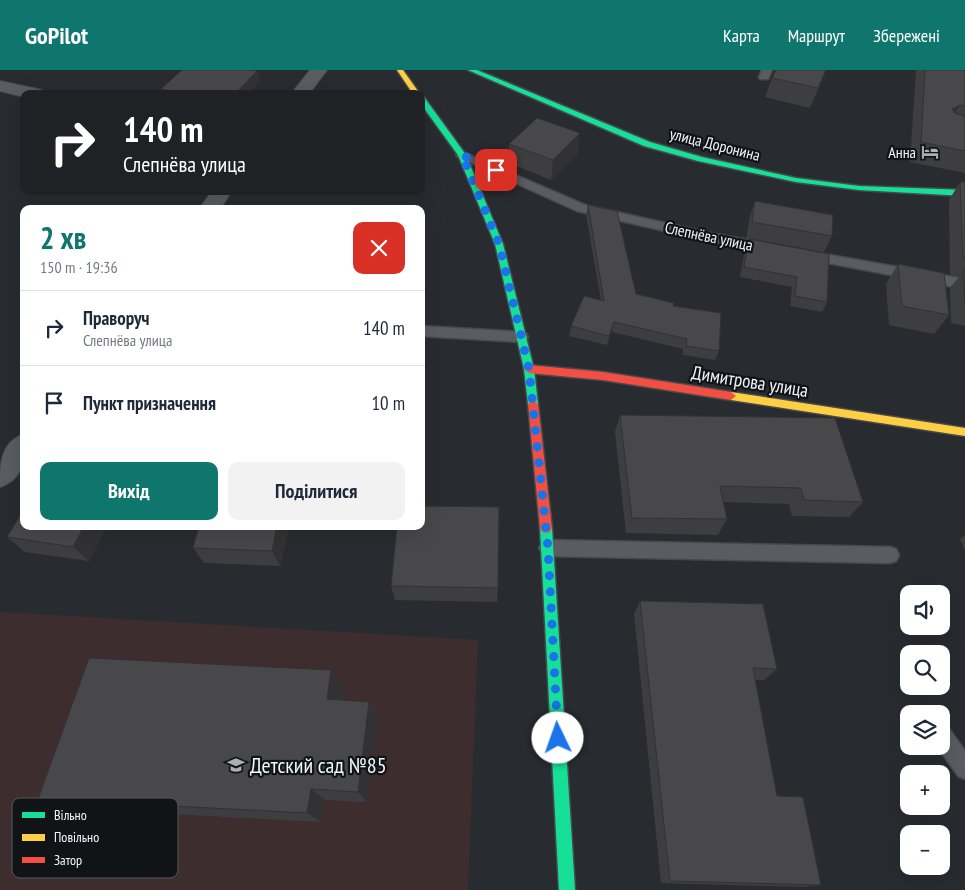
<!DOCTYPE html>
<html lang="uk">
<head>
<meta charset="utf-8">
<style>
	body { margin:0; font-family:"PT Sans Narrow",sans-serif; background:#f2f2f3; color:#1f2937; height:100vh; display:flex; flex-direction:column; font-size:19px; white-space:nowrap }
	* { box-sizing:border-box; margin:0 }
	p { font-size:16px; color:#747a83 }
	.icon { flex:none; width:28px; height:28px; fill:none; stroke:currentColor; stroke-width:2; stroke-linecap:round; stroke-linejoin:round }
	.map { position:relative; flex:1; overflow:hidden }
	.side { position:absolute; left:20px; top:135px; width:405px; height:325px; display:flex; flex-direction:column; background:#fff; border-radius:10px; box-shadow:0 5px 20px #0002 }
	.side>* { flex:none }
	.hud { position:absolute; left:20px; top:20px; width:405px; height:105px; border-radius:10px; box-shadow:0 5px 20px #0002; background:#202124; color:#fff; overflow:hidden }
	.buttons { position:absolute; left:900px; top:515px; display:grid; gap:10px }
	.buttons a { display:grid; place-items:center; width:50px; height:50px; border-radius:10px; background:#fff; box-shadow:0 5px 20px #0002; font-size:25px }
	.pin { position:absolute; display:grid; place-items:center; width:42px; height:42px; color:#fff; margin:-21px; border-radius:10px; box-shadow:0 2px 8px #0006 }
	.me { position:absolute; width:55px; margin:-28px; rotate:357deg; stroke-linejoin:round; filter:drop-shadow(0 0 4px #0008) }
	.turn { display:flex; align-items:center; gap:18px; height:105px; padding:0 20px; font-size:22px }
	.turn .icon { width:65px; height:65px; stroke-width:2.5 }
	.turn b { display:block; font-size:35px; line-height:42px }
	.round { display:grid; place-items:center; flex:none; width:52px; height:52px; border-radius:10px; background:#f2f2f3 }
	.summary { display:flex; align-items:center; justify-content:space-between; height:85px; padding:0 20px }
	h1 { font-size:30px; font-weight:700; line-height:38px; color:#0f766e }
	.button { display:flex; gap:10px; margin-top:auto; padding:10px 20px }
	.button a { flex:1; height:58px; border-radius:10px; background:#0f766e; color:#fff; font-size:20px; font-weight:700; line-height:58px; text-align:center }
	.button a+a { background:#f2f2f3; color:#1f2937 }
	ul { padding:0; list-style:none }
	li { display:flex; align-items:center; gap:15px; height:75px; padding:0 20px; border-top:1px solid #e0e1e3 }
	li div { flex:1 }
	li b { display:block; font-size:19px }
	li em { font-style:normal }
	header { display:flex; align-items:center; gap:30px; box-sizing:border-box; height:70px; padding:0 25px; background:#0f766e; color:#fff }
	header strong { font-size:24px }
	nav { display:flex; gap:28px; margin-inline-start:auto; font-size:18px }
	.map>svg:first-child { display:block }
	.education { fill:#3e2d2e }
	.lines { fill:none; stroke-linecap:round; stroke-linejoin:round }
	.lane-casing { stroke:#464a4d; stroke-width:3 }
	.street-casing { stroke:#464a4d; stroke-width:2 }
	.fast-casing { stroke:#464a4d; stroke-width:3 }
	.slow-casing { stroke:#464a4d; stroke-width:3 }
	.jam-casing { stroke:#464a4d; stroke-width:3 }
	.lane { fill:#595c60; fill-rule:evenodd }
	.street { fill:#595c60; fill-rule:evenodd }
	.fast { fill:#16e098; fill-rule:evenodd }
	.slow { fill:#ffcf43; fill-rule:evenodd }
	.jam { fill:#f24e42; fill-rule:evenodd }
	.wall { fill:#3e3e40 }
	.shaded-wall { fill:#323234 }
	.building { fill:#48484a; stroke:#323234 }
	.route { stroke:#1a73e8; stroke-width:9; stroke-dasharray:0 16.2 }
	.labels { text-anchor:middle; stroke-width:4.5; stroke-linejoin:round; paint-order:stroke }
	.far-street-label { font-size:16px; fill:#f0f6fa; stroke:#111417 }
	.far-poi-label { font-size:16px; fill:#f0f6fa; stroke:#111417; text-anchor:end }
	.street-label { font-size:19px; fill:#f0f6fa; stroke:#111417 }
	.near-poi-label { font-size:22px; fill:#f0f6fa; stroke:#111417; text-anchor:start }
	.key { fill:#111417; stroke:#54585b; stroke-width:1 }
	.key-label { font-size:14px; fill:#f0f6fa }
</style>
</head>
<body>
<header>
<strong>GoPilot</strong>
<nav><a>Карта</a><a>Маршрут</a><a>Збережені</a></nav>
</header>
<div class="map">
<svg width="965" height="820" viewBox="0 0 965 820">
	<rect width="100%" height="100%" fill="#282c30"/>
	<polygon class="education" points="0,542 478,570 468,820 0,820"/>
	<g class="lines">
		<g class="lane-casing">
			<g id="lane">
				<polygon points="762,0 772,0 768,9 760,9 759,7"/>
				<polygon points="462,82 585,135 705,162 769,174 775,178 769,182 705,170 577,141 458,87 456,85"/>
				<polygon points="807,181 965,209 965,219 802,188 801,185 802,182"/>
				<polygon points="421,256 521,262 526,263 528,267 526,271 521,272 421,266"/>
				<polygon points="548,470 890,477 896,479 899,485 896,491 890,493 548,486 542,483 539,478 542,473"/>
				<polygon points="941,654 948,657 965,681 965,709 958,706 937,676 941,676"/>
			</g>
		</g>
		<g class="street-casing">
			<g id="street">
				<polygon points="310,0 327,0 309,24 291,24"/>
				<polygon points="0,11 42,20 45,24 24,24 24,27 0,21"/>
				<polygon points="212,121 232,121 220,139 199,139"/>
				<path d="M24 364C24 387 26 408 0 417 0 394 0 373 24 364Z"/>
			</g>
		</g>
		<g class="fast-casing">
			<g id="fast">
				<polygon points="468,0 477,0 650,72 702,87 796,108 859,116 965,120 965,126 859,120 796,112 698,91 644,76"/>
				<polygon points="421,27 424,27 466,85 503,174 534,299 538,334 537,337 529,337 528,334 524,299 495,174 458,85 421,34"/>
				<polygon points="546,453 550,454 552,458 575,820 559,820 540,458 542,454"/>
			</g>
		</g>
		<g class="slow-casing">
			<g id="slow">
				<polygon points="397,0 403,0 420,24 413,24"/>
				<polygon points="731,322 965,358 965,366 731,330 726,326"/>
			</g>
		</g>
		<g class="jam-casing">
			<g id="jam">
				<polygon points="529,295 603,302 731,322 736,326 731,330 603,310 529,303 524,299"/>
				<polygon points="533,330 538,334 552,458 550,462 546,463 542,462 540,458 528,334"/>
			</g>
		</g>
		<use href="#lane" class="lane"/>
		<use href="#street" class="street"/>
		<use href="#fast" class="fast"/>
		<use href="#slow" class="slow"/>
		<use href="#jam" class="jam"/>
	</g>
	<g class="wall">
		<polygon points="776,0 826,0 810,38 765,27 772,8"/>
		<polygon points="916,0 965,0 965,103 910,92"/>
		<polygon points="257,1 260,11 248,24 163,24 161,19"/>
		<polygon points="509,74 578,83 551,110 509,93"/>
		<polygon points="960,112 965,112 965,256 951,253 950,218 959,207 950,204 949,130"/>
		<polygon points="755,131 832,166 824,182 746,168 750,146"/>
		<polygon points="588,135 636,224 673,236 719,281 715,290 683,285 683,279 612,262 607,275 569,266 571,256 601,230 586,145"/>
		<polygon points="749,169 827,232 822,242 790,236 792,217 740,207 745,179"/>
		<polygon points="898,194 949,245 934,264 889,255 886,214"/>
		<polygon points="620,345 863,432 849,447 792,446 789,434 723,432 727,449 718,465 626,463 615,362"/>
		<polygon points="107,456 89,491 25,482 7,467"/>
		<polygon points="199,456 289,456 280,496 204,493 193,478"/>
		<polygon points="965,465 965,481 960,469"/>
		<polygon points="391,516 498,518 497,532 395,530"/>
		<polygon points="640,531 777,599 764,610 755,610 777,726 821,815 804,817 661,813 634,544"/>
		<polygon points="342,618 341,630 369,632 378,648 367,732 325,730 321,752 73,739 38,729"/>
	</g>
	<g class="shaded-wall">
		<polygon points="257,1 260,11 248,24 235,24"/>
		<polygon points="960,35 948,54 952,39"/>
		<polygon points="580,63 578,83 551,110 553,90"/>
		<polygon points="614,252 612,262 607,275 609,266"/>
		<polygon points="84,456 107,456 89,491 73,477"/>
		<polygon points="277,456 289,456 280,496 272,481"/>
		<polygon points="331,600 342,618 338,646 327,629"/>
		<polygon points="369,632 378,648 367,732 358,722"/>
		<polygon points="311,719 325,730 321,752 307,743"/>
	</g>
	<g class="building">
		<polygon points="182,0 253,0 257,1 235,24 185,24 161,19"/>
		<polygon points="776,0 826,0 818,18 772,8"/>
		<polygon points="925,0 965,0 965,36 960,35 952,39 955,43 965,46 965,81 921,72"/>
		<polygon points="537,48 580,63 553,90 509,74"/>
		<polygon points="960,112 965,112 965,187 963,187"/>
		<polygon points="755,131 833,145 832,166 752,152"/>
		<polygon points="588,135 617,141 636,224 674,233 673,236 721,243 719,281 686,276 687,269 614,252 609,266 571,256 584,226 604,231"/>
		<polygon points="749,169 829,184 827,232 795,226 797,207 744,197"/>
		<polygon points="898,194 944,203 949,245 902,236"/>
		<polygon points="963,201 965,201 965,236"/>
		<polygon points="620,345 835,348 863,432 804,430 801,418 720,416 727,449 632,448"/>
		<polygon points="421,436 499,437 498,518 391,516 397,456 421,456"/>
		<polygon points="24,439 24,456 84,456 73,477 7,467"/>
		<polygon points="199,456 277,456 272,481 193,478"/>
		<polygon points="640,531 763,534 777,599 753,598 777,726 803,727 821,815 670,811"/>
		<polygon points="89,588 331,600 327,629 369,632 358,722 311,719 307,743 38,729"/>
	</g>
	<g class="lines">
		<polyline class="route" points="496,100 462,85 499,174 529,299 548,478 558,668"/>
	</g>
	<defs>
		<g id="hotel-bare" transform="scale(1.35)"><path d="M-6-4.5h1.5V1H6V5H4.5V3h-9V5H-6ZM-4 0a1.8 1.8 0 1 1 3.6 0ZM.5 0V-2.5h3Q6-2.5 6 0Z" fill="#aaafb3" stroke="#111417" stroke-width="2.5" paint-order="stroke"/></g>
		<g id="school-bare" transform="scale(1.35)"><path d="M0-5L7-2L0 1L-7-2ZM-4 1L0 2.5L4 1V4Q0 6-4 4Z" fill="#aaafb3" stroke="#111417" stroke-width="2.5" paint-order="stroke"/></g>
	</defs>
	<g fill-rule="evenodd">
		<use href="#hotel-bare" x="930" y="82"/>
		<use href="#school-bare" x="236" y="695"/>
	</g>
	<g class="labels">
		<g class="far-street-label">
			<text transform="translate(715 74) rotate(14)" y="6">улица Доронина</text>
			<text transform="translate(709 166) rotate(12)" y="6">Слепнёва улица</text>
		</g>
		<g class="far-poi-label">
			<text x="916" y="88">Анна</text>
		</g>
		<g class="street-label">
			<text transform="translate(750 311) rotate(9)" y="7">Димитрова улица</text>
		</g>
		<g class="near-poi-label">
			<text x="250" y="703">Детский сад №85</text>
		</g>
	</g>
	<rect x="12" y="728" width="166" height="80" rx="8" class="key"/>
	<rect x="22" y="742" width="23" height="6" fill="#16e098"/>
	<rect x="22" y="764" width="23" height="7" fill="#ffcf43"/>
	<rect x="22" y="787" width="23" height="6" fill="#f24e42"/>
	<g class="key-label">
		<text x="54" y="750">Вільно</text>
		<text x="54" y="772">Повільно</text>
		<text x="54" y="795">Затор</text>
	</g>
</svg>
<div class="buttons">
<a><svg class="icon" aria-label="sound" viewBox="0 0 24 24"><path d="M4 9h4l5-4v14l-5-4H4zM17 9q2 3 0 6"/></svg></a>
<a><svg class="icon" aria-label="search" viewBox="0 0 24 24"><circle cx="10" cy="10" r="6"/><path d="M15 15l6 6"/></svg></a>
<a><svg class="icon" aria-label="layers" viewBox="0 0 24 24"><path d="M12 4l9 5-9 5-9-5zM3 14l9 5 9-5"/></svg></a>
<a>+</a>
<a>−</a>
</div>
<div class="pin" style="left:496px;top:100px;background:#d93025"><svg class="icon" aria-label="arrive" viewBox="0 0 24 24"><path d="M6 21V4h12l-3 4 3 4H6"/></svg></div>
<svg class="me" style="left:558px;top:668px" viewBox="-20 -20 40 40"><circle r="19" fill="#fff"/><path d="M0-13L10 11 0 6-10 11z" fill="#1a73e8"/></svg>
<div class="hud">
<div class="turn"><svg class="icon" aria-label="right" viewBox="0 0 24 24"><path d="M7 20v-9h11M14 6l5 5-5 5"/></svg><div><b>140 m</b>Слепнёва улица</div></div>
</div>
<section class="side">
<div class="summary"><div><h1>2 хв</h1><p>150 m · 19:36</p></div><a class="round" style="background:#d93025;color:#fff"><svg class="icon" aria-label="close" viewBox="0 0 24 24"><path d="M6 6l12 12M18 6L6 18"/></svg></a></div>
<ul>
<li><svg class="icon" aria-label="right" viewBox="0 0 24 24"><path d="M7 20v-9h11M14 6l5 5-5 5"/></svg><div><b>Праворуч</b><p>Слепнёва улица</p></div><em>140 m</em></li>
<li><svg class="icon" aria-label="arrive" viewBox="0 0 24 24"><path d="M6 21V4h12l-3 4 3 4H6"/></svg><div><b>Пункт призначення</b></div><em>10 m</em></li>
</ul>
<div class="button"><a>Вихід</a><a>Поділитися</a></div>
</section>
</div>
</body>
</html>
